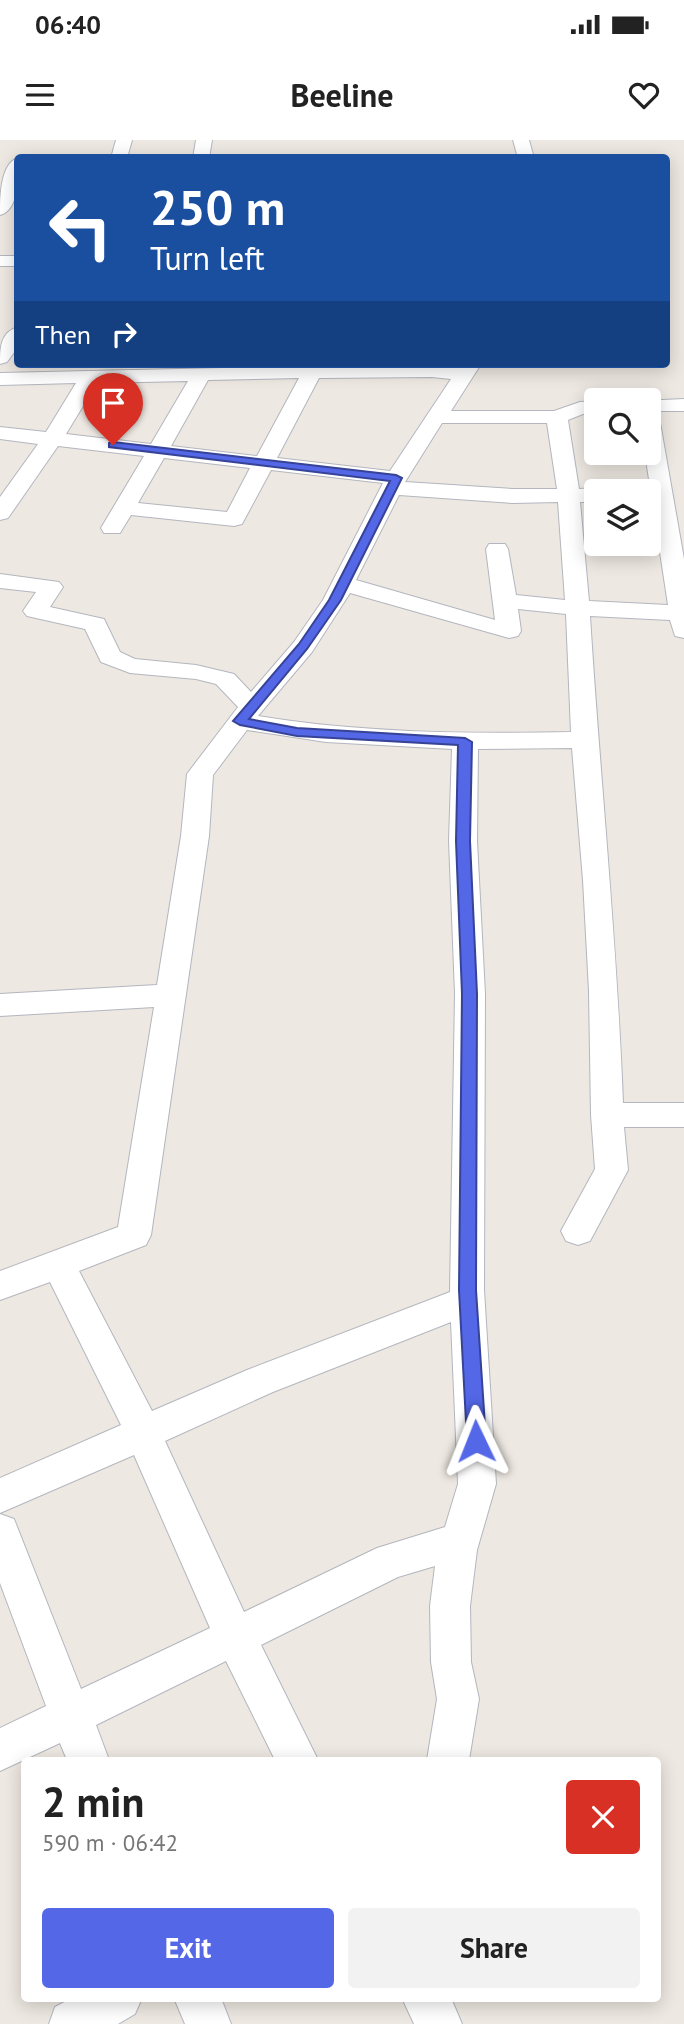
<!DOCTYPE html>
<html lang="en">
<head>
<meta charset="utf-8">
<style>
	body { margin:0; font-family:"PT Sans",sans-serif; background:#f2f2f2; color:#222; height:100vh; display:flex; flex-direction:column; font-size:26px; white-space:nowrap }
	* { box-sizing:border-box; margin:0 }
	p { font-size:23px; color:#767676 }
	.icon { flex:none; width:38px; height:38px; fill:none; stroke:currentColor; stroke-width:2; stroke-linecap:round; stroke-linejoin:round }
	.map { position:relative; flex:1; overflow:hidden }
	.side { position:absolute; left:21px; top:1617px; width:640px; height:245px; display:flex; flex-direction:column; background:#fff; border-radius:7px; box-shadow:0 4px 18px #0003 }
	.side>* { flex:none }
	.hud { position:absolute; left:14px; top:14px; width:656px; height:214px; border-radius:7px; box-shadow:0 4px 18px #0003; background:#1a4fa0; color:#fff; overflow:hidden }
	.controls { position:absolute; left:584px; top:248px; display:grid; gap:14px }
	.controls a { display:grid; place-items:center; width:77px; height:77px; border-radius:7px; background:#fff; box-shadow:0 4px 18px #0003; font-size:35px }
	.pin { position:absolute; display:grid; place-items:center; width:60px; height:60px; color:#fff; margin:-72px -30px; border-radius:50% 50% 50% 0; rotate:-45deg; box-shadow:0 0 7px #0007 }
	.pin .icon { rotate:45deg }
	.me { position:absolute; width:77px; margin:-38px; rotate:358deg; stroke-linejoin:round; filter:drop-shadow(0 0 5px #0008) }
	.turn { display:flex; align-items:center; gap:24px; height:147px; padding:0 21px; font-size:32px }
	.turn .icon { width:91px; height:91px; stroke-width:2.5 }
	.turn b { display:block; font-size:49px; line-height:60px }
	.then { display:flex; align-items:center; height:66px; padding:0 21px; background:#0003; gap:14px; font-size:26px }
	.round { display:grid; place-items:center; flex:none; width:74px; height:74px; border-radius:7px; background:#f2f2f2 }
	.summary { display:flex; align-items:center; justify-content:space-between; height:119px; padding:0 21px }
	h1 { font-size:42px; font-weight:800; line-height:52px }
	.cta { display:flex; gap:14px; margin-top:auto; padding:14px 21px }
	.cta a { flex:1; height:80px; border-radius:7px; background:#5367e7; color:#fff; font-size:28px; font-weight:800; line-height:80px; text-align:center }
	.cta a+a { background:#f2f2f2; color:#222 }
	.status { display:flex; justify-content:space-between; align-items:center; height:49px; padding:0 35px; background:#fff; direction:ltr }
	.status svg { height:19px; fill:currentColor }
	header { display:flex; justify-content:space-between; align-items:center; height:91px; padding:0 21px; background:#fff; font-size:32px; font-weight:800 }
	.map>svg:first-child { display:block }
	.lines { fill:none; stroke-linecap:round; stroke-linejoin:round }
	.street-casing { stroke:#b4b6bf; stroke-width:2 }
	.street { fill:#fff; fill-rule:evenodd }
	.route { fill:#5367e7; stroke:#364396; stroke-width:2 }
</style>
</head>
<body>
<div class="status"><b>06:40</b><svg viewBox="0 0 49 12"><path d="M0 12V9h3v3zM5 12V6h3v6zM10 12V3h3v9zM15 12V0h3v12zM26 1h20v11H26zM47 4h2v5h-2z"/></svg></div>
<header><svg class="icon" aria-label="menu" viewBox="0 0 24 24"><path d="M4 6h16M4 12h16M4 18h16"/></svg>Beeline<svg class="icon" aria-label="heart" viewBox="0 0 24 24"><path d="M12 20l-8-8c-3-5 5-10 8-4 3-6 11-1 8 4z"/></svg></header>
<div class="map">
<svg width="684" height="1884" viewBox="0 0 684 1884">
	<rect width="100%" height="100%" fill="#ede8e1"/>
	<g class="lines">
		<g class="street-casing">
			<g id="street">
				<polygon points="116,0 132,0 127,18 111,18"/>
				<polygon points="196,0 212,0 209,18 193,18"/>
				<polygon points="513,0 529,0 534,18 518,18"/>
				<path d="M18 18C18 34 20 70 0 75 0 59 0 23 18 18Z"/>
				<rect x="0" y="116" width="18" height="10"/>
				<path d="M18 187V207L7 222 0 224C0 209 0 192 18 187Z"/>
				<path d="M461 224H481L451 271H554L580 262 597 261V273L583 274 568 280 579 349 597 348 606 352H597V362H580L589 461 668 465 645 313H649V261H642L684 259V271H658L684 419V498L675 496 670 480 590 476C600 638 617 800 623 963H684V987H624L628 1030 590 1101 578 1105 566 1101 561 1091 595 1029 591 975 589 851 583 740 572 608 478 609 477 701 485 854 484 1150 496 1344 477 1410 470 1466 471 1522 479 1559 469 1620H427L437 1559 431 1522 430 1466 435 1426 398 1437 261 1505 318 1620H275L226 1521 96 1585 109 1620H67L60 1603 0 1631V1588L46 1566 0 1443V1374L14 1379 81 1549 210 1488 134 1315 0 1373V1338L121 1285 50 1142 0 1160V1131L118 1087 154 867 0 876V854L157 845 181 696 187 634 238 567 216 544 196 539 130 533 101 522 85 489 27 476 23 471 36 452 0 448V434L59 442 63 447 50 467 104 479 120 512 135 519 196 525 234 534 251 552 294 502 323 460 383 343 271 330 242 384 234 386 131 375 120 393H104L101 388 144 316 58 306 8 378 0 380V357L38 304 0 299V287L46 292 76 243 0 245V233L349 225 459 227ZM432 237 451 239 390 331 277 318 319 238ZM299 238 257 316 171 306 208 240ZM188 241 151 304 66 294 97 243ZM442 283H547L557 349H512L405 342ZM164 318 250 328 227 372 138 363ZM399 355 512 363 558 362 565 460 516 455 508 409 505 404H489L486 409 495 480 356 440ZM350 453 509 498 518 496 521 491 518 469 566 474 571 592C466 594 361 593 258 576L312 512ZM247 590 326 602 452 609 449 701 455 854 450 1152 247 1230 152 1271 79 1131 146 1105 151 1095 209 696 213 635ZM451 1182 458 1344 445 1387 377 1408 244 1472 165 1301 273 1252Z"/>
				<polygon points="72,1858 142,1858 135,1874 118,1884 49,1884 55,1867"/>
				<polygon points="174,1858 221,1858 231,1884 185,1884"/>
				<polygon points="402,1858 451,1858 462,1884 414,1884"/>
			</g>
		</g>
		<use href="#street" class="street"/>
	</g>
	<polygon class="route" points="113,302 396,335 402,338 341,460 307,509 249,579 297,588 465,598 472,602 470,701 477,854 476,1150 486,1301 483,1307 476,1310 470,1307 467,1301 459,1150 462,854 456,701 458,605 297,596 240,585 233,581 299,504 329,460 390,341 109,307 109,303"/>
</svg>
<div class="controls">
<a><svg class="icon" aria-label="search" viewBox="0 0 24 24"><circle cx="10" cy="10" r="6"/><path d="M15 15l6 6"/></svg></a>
<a><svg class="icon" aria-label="layers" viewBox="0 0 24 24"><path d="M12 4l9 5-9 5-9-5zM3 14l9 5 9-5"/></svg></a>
</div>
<div class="pin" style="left:113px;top:305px;background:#d93025"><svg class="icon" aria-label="arrive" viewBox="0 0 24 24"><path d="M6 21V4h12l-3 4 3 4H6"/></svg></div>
<svg class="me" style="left:476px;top:1301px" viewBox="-20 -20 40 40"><path d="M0-17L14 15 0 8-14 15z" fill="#5367e7" stroke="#fff" stroke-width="4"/></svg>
<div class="hud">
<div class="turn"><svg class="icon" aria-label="left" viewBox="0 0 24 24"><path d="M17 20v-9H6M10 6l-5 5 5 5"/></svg><div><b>250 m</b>Turn left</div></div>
<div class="then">Then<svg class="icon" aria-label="right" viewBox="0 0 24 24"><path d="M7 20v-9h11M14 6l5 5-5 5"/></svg></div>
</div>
<section class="side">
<div class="summary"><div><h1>2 min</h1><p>590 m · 06:42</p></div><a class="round" style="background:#d93025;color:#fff"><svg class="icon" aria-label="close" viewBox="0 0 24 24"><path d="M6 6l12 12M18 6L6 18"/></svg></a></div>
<div class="cta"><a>Exit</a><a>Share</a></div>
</section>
</div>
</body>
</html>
